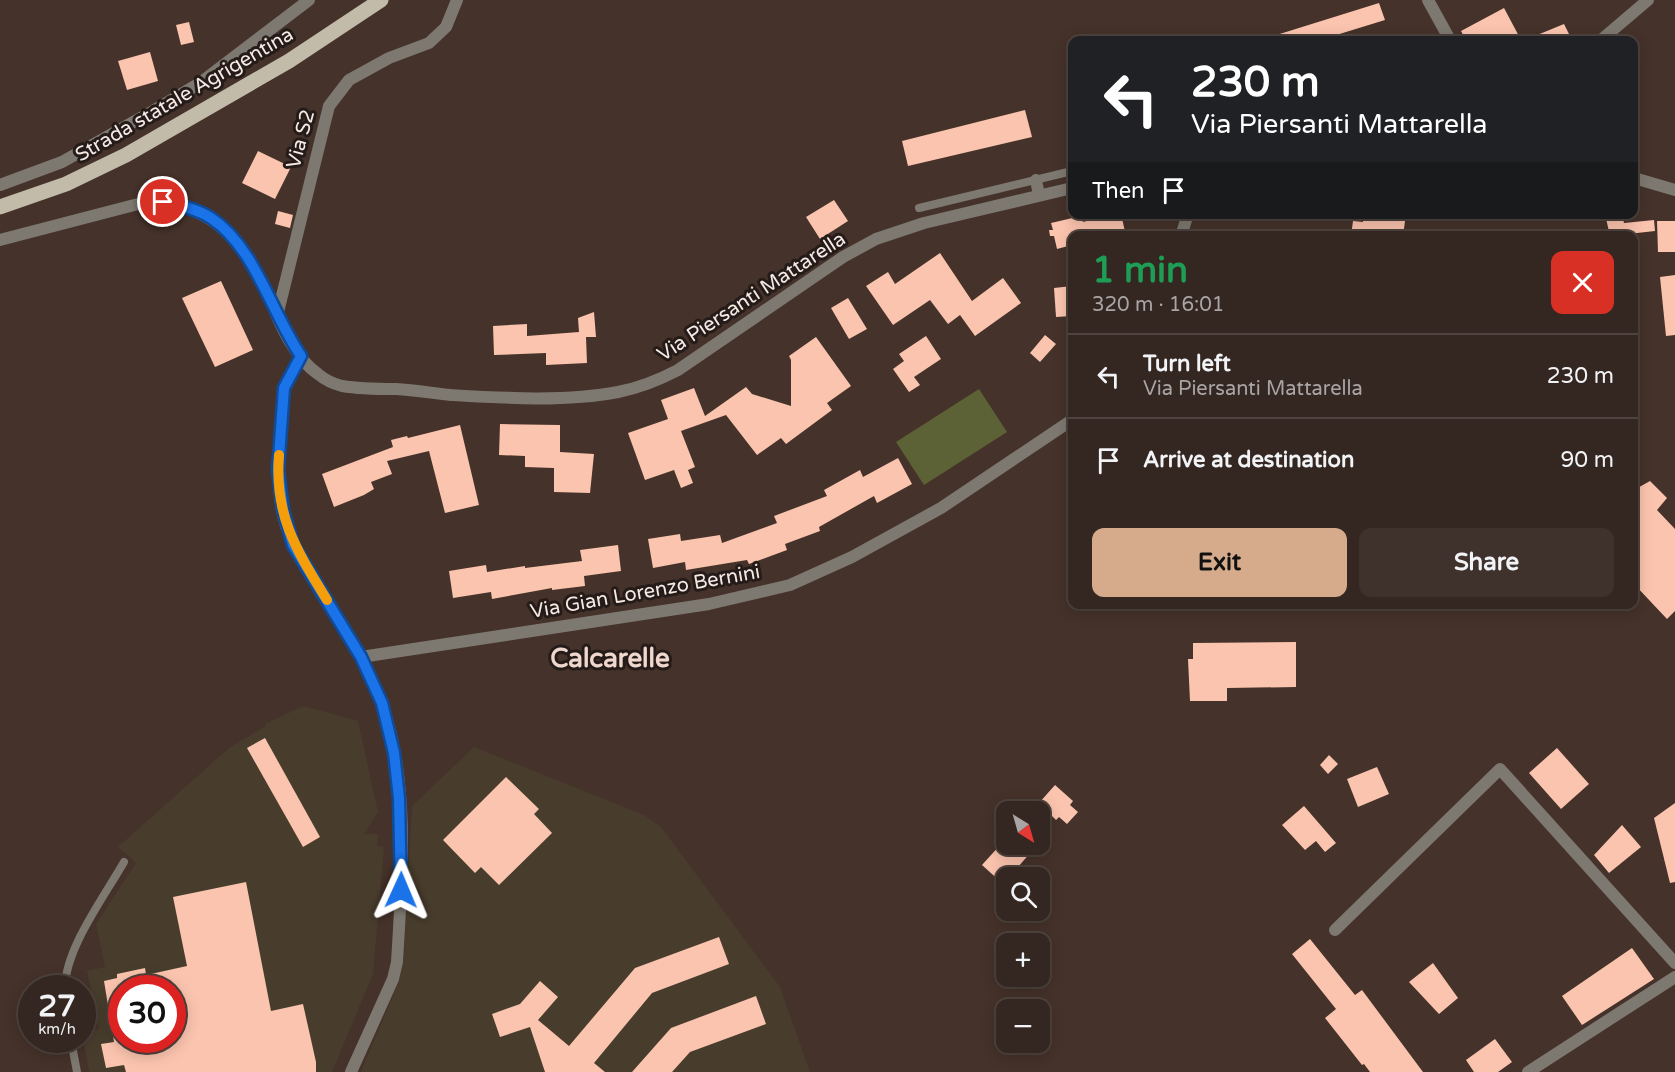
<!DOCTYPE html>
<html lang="en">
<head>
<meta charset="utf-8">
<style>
	body { margin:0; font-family:"Varela Round",sans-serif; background:#3f322d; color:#f1f3f6; height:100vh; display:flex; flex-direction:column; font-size:22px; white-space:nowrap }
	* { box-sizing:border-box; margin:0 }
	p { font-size:20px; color:#a9a5a5 }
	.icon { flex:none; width:33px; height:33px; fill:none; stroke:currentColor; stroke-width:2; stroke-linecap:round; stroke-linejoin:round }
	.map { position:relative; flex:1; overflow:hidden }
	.sheet { position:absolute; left:1068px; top:231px; width:570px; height:378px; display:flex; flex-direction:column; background:#342620; border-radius:12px; box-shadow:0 3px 15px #0003,0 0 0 2px #4e433e }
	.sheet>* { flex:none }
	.banner { position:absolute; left:1068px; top:36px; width:570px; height:183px; border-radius:12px; box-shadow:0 3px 15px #0003,0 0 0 2px #4e433e; background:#202124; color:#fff; overflow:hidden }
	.needle { width:39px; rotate:143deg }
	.tools { position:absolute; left:996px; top:801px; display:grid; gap:12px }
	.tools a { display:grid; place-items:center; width:54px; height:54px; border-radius:12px; background:#342620; box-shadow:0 3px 15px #0003,0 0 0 2px #4e433e; font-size:30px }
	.speed { position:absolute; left:18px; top:975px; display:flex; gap:12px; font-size:30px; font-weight:700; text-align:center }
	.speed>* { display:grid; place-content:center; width:78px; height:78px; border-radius:50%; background:#342620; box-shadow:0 3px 15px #0003,0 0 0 2px #4e433e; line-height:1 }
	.speed small { font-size:15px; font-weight:400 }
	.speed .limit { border:9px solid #d22; background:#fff; color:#111 }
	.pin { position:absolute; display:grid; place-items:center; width:51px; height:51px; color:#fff; margin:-26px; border:3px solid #fff; border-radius:50%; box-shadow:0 2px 6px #0007 }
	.me { position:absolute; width:66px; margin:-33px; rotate:1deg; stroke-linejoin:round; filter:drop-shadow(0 0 4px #0008) }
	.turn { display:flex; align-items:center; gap:21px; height:126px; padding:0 24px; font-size:27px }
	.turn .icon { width:78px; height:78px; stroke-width:2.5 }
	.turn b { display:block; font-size:42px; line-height:51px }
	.then { display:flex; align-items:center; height:57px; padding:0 24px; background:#0003; gap:12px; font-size:22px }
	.round { display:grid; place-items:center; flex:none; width:63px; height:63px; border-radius:12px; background:#3f322d }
	.overview { display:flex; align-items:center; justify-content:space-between; height:102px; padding:0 24px }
	h1 { font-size:36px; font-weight:800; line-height:45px; color:#1e9e55 }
	.primary-button { display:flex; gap:12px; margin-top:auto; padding:12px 24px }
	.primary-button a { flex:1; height:69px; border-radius:12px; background:#d6ab8b; color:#111; font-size:24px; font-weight:800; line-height:69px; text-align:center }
	.primary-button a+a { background:#3f322d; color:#f1f3f6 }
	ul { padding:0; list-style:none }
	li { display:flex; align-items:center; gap:18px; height:84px; padding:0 24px; border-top:2px solid #4e433e }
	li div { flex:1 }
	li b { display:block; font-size:22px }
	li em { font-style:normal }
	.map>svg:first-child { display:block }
	.education { fill:#483d2d; fill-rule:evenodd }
	.green { fill:#5c6235 }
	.building { fill:#fbc4ae; fill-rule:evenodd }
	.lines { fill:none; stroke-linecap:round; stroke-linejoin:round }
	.lane { stroke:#7d7971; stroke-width:8 }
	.street { stroke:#7d7971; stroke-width:12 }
	.primary { stroke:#c2bba9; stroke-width:15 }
	.route-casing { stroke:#114b97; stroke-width:15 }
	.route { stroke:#1a73e8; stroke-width:10 }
	.slow { stroke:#f59e0b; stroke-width:10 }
	.labels { text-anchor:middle; stroke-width:6; stroke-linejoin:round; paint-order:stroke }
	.street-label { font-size:20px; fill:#f7eae5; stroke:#251c19 }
	.district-label { font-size:26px; font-weight:bold; fill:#f0d7cd; stroke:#251c19 }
</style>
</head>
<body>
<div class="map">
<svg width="1675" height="1072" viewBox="0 0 1675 1072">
	<rect width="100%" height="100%" fill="#45322a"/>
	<g class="education">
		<path d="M303 706 358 721 378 812 364 834H378L377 846 384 847 373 974 332 1072H89L82 1033 99 1029 87 971 105 967 96 924 136 863 118 847 229 748 266 726 265 724ZM122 988H172V1040H122Z"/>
		<polygon points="474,747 644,815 661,827 780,987 810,1072 361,1072 398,984 404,958 412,806"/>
	</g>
	<polygon class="green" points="979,389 1007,432 924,485 896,442"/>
	<g class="building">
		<polygon points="1379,3 1385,20 1333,36 1335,40 1271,40 1270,37"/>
		<polygon points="1504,8 1521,40 1466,40 1461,31"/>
		<polygon points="189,22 194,42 181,45 176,25"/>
		<polygon points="1564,24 1570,36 1560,40 1525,40"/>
		<polygon points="150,52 158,81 127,90 118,61"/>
		<polygon points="1025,110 1032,137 908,166 902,141"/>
		<polygon points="258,151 291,167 275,199 242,183"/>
		<polygon points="834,200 848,221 820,239 806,217"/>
		<polygon points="278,211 293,215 290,228 275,224"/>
		<polygon points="1115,214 1121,214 1126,236 1072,236 1072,245 1057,249 1054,236 1050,236 1049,230 1053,230 1051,223 1081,216 1083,222"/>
		<polygon points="1364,214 1406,214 1403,236 1351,236 1353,221 1363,222"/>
		<polygon points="1605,214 1622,214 1624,223 1654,220 1655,231 1610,236"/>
		<polygon points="1657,221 1675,221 1675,252 1658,252"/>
		<polygon points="940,253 972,301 1003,278 1021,303 975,336 960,315 948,324 930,300 893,325 866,286 888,272 895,284"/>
		<polygon points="1675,275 1675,335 1666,336 1660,277"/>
		<polygon points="221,281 253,350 215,367 182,298"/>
		<polygon points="1072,286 1072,316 1056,317 1054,288"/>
		<polygon points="848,298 867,329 849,339 831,308"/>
		<polygon points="594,312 596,337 586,337 587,363 546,365 546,353 494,355 493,326 527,324 527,336 579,332 578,318"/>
		<polygon points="1045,335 1056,344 1040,362 1030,353"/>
		<polygon points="926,336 941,359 914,377 920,385 909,392 893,369 904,361 899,354"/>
		<polygon points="816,337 851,386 827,403 832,410 786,444 781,438 757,455 726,415 681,431 695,467 688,470 693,483 681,488 674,470 645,480 628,433 668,419 661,400 694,388 705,416 746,387 752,394 791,406 791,360 789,356"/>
		<polygon points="500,424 560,425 560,452 594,454 590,493 554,492 554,468 525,467 525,456 499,455"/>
		<polygon points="460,425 479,505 445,513 429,451 387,461 392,474 371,482 374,489 364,495 334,507 322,474 393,447 391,440 407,436 408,438"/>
		<polygon points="898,458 912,484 877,503 874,496 819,527 820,531 785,544 787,550 749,564 747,560 686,570 685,562 653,568 648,539 680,534 681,541 720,535 722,543 777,523 774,516 827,496 824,490 860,470 863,477"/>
		<polygon points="1650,481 1667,498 1657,510 1675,529 1675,611 1667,619 1634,584 1634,490"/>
		<polygon points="618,545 621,571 584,576 585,586 552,590 552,588 492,599 491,592 453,598 449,571 486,565 487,572 525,566 525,568 582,561 580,550"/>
		<polygon points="1296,642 1296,687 1227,688 1227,701 1190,701 1188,659 1193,659 1193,643"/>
		<polygon points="265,738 320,837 303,847 247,748"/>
		<polygon points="1557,748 1589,784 1561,809 1529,773"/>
		<polygon points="1329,755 1338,764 1328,774 1320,765"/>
		<polygon points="1377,767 1389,794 1358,807 1347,779"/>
		<polygon points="506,777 539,809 534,814 552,833 499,885 481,867 475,873 443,840"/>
		<polygon points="1055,785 1073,801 1070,805 1078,812 1067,824 1059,817 1056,820 1039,803"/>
		<polygon points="1675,803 1675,882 1670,883 1654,818"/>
		<polygon points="1304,806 1336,843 1325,852 1316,841 1305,850 1282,825"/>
		<polygon points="1622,825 1641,847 1609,873 1594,855"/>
		<polygon points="1001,844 1038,844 1003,884 982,865"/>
		<path d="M246 882 271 1011 303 1004 316 1062V1072H126L124 1065 106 1068 101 1044 114 1042 104 981 117 978V974L145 968 146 975 187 966 173 897ZM122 988H172V1040H122Z"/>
		<polygon points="719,937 729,964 652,993 594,1063 605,1072 545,1072 530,1027 500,1037 492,1014 520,1004 540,981 558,997 538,1020 569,1046 635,968"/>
		<polygon points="1310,939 1355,995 1362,990 1423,1072 1370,1072 1364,1064 1362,1065 1325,1018 1336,1009 1292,954"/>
		<polygon points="1632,948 1654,979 1582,1025 1562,996"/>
		<polygon points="1433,963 1458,998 1439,1014 1409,982"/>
		<polygon points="756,996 766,1024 690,1052 672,1072 632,1072 671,1028"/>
		<polygon points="1495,1039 1512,1062 1498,1072 1474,1072 1466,1060"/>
	</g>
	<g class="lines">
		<g class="lane">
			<polyline points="919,208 1072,171"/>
			<path d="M65 988C65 949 104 897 124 862"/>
			<polyline points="71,1040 77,1072"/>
		</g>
		<g class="street">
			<polyline points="1428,0 1450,40"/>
			<polyline points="1601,40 1648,0"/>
			<polyline points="1634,178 1675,190"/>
			<polyline points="1036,180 1039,195"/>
			<polyline points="0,185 62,162 153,111 200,83 309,0"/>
			<polyline points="1181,236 1188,214"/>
			<path d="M0 240 142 203C212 199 244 243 271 302 281 327 295 358 318 374 324 379 334 384 342 386 360 389 378 389 396 389 414 390 432 393 451 395 502 398 567 402 618 392 639 388 659 380 678 370L843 257 876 239 924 223 1072 188"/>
			<polyline points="277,316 329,106 349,80 389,58 429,43 446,27 457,0"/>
			<path d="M301 356C296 366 287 377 284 388 280 404 282 422 280 438 277 473 277 513 294 545 321 600 362 646 382 704 410 782 402 880 397 962L393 979 351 1072"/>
			<polyline points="361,657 709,604 790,585 852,557 941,508 1072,420"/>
			<polyline points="1335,930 1500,769 1675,963"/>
			<polyline points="1528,1072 1675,977"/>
		</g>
		<polyline class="primary" points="0,207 66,184 126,155 289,61 381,0"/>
	</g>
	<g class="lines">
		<g class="route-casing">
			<path id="route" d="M163 202C180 205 197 209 211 218 255 247 272 314 301 356L284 388 278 470 283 510 293 545 361 657 382 703 394 753 399 798 401 890"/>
		</g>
		<use href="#route" class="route"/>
		<path class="slow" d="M279 455C274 516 297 551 327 600"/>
	</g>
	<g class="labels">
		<g class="street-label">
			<text transform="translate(184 94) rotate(-30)" y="7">Strada statale Agrigentina</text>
			<text transform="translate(300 139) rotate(-75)" y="7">Via S2</text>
			<text transform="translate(751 296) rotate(-33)" y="7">Via Piersanti Mattarella</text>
			<text transform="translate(645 591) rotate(-10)" y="7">Via Gian Lorenzo Bernini</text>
		</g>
		<g class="district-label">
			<text x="610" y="667">Calcarelle</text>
		</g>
	</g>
</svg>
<div class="tools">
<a><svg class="needle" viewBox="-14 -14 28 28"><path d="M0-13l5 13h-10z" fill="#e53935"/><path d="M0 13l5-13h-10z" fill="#a9a5a5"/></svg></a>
<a><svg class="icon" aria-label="search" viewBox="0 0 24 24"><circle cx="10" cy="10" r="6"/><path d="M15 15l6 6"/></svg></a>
<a>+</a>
<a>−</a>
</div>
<div class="speed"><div>27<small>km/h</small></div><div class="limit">30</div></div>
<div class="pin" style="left:163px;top:202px;background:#d93025"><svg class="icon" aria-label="arrive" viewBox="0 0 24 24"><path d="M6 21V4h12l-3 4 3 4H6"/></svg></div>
<svg class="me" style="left:401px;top:890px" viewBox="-20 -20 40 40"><path d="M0-17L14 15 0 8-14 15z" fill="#1a73e8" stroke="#fff" stroke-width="4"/></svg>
<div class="banner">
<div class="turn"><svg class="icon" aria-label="left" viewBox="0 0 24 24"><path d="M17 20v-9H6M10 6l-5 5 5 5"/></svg><div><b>230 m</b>Via Piersanti Mattarella</div></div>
<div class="then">Then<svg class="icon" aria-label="arrive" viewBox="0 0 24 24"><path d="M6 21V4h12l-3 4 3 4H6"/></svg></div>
</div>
<section class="sheet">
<div class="overview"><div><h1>1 min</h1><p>320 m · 16:01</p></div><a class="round" style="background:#d93025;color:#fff"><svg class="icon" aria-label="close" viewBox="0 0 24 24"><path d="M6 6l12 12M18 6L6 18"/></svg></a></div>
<ul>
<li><svg class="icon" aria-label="left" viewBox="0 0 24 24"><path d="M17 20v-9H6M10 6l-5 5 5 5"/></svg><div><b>Turn left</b><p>Via Piersanti Mattarella</p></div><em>230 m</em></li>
<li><svg class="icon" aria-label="arrive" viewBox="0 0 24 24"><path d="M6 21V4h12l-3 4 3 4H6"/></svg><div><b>Arrive at destination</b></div><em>90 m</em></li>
</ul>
<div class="primary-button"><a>Exit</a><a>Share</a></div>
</section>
</div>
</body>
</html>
